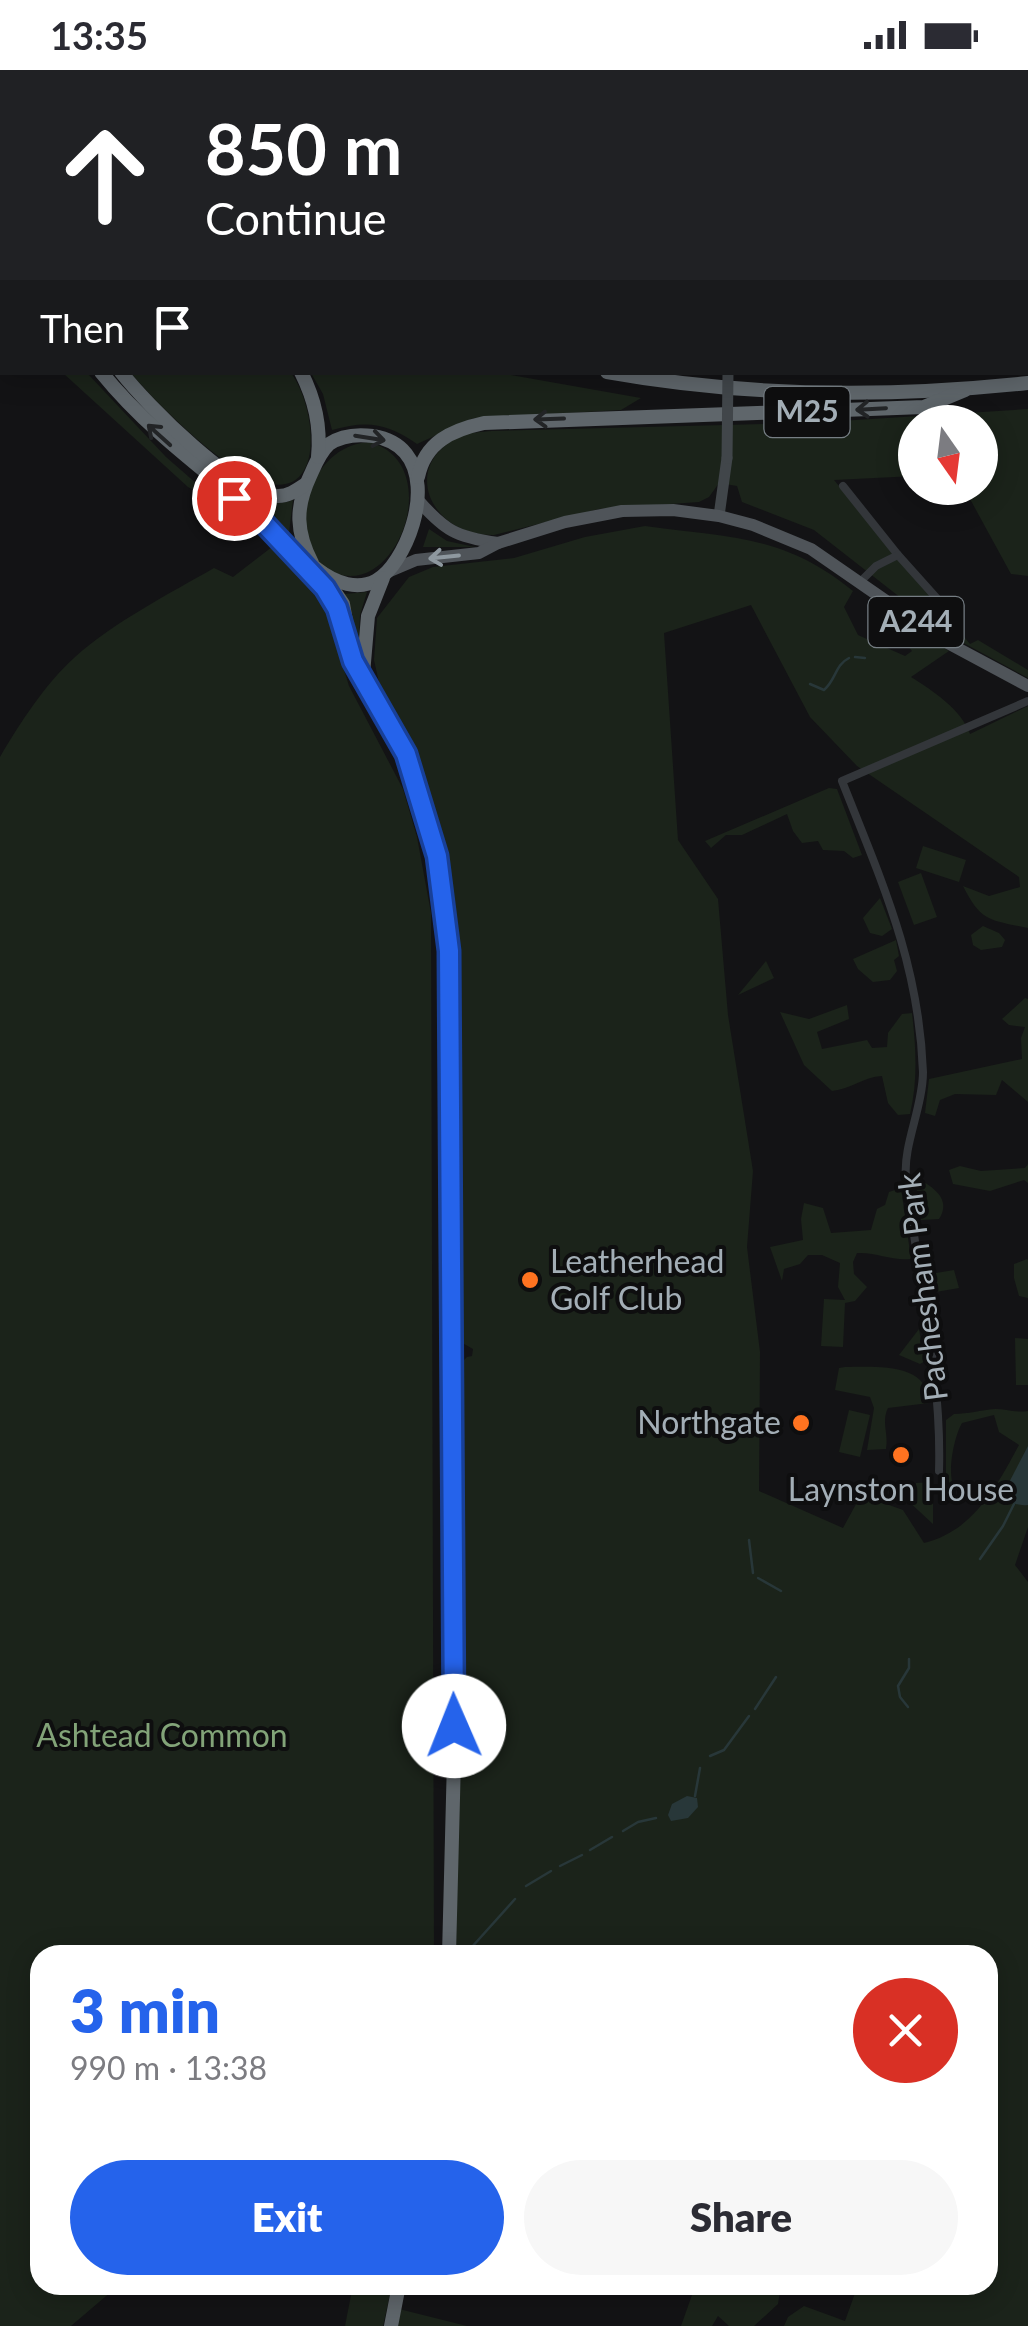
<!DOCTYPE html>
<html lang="en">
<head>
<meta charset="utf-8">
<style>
	body { margin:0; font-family:Lato,sans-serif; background:#f7f7f7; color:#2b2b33; height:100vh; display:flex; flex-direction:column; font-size:38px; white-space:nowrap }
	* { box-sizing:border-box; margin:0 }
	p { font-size:32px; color:#7c7c81 }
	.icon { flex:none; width:55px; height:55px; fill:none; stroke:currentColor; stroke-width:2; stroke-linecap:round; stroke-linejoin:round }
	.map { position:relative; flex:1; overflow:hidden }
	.panel { position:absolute; left:30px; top:1875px; width:968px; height:350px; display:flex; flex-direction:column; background:#fff; border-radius:30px; box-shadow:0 5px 25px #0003 }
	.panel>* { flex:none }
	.top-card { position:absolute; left:0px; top:0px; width:1030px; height:305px; box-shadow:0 5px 25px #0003; background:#202124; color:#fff; overflow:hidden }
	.needle { width:65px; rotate:166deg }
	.tools { position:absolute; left:898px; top:335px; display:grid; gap:20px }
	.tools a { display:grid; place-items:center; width:100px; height:100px; border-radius:50%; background:#fff; box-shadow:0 5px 25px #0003; font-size:50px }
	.pin { position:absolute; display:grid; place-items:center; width:85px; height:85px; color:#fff; margin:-42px; border:5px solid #fff; border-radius:50%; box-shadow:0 2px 10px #0007 }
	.me { position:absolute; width:110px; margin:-55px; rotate:359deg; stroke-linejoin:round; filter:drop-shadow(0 0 8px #0008) }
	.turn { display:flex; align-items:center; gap:35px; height:210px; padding:0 40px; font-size:45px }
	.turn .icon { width:130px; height:130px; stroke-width:2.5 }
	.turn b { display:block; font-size:70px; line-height:85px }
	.then { display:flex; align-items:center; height:95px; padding:0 40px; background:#0003; gap:20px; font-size:38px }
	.round { display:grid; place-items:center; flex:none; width:105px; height:105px; border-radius:52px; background:#f7f7f7 }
	.headline { display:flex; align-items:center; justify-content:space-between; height:170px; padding:0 40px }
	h1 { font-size:60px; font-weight:800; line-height:75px; color:#2563eb }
	.primary-button { display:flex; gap:20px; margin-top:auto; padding:20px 40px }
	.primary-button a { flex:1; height:115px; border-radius:60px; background:#2563eb; color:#fff; font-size:40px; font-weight:800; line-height:115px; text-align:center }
	.primary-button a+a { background:#f7f7f7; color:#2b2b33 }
	.status { display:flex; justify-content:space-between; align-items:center; height:70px; padding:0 50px; background:#fff; direction:ltr }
	.status svg { height:28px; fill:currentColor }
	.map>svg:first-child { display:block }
	.built { fill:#1e1f22 }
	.green { fill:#1b231a }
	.water { fill:#283739 }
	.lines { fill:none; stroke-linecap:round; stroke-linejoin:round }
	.stream { stroke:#283739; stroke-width:2.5 }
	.street { stroke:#33363a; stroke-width:8 }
	.secondary { stroke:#41464a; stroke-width:11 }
	.primary { stroke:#4f5459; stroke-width:12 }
	.highway { stroke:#5f666b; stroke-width:14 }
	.secondary-bridge { stroke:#41464a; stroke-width:11 }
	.oneway { stroke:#222426 }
	.oneway2 { stroke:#8e989f }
	.route-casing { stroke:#184099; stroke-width:25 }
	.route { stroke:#2563eb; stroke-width:18 }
	.poi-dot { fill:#ff7320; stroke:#0e0e0f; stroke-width:4 }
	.labels { text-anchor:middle; stroke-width:8; stroke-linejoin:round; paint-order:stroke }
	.shield { fill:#0e0e0f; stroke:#767e84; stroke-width:2.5 }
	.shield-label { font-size:30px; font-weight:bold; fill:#a3aeb6 }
	.poi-label { font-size:32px; fill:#a3aeb6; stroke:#0e0e0f; text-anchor:start }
	.street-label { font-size:32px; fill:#a3aeb6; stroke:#0e0e0f }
	.park-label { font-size:32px; fill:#82a378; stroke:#0e0e0f }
</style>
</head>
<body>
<div class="status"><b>13:35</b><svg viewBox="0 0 49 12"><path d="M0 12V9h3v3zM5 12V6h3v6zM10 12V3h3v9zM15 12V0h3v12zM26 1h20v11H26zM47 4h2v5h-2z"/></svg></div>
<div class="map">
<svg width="1028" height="2256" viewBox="0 0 1028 2256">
	<rect width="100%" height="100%" fill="#131315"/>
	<polygon class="built" points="487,0 644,0 646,2 487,2"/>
	<g class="green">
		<polygon points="761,0 1028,0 1028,75 1028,2"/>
		<polygon points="63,303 87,303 166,387 221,435 188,417"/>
		<path d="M131 303H291C317 338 327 435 259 411 221 397 157 334 131 303Z"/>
		<path d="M311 303H499L641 328 621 340 474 348 417 374C387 353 367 350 332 360L323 324Z"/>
		<path d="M1028 339V506L1011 504 964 418H980V352H915V406L834 410 970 574 978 570 1028 600V608L947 564 814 460 742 432 737 416 719 413 709 427 699 432 599 439 494 465C429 466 399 394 461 366 470 362 482 362 492 361L808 353Z"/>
		<path d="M369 372C452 394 391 548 321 495 310 487 303 468 304 454 305 415 327 375 369 372Z"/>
		<path d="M229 413C249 427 268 439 293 430L289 463Z"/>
		<path d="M645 456C729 468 783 464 853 521L844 537 858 565 905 586 912 581 897 563 905 553 949 581 911 607C932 620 962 640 970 664L1028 636V858C990 850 981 852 963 816L989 826 1020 817 1019 807 857 696 810 647 751 535 664 563 678 770 718 829 728 945 753 1101 747 1177 760 1282 759 1421 843 1458 861 1425 903 1440 924 1473C973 1461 996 1418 1019 1375L999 1362 994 1345 962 1353C954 1367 946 1405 955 1419L950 1420 946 1415V1350L954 1344C968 1344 981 1340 995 1339 1006 1339 1016 1343 1028 1341V1457L1015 1495 1028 1512V2256H784L788 2247 804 2236 845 2251 858 2215H988V1885H456L460 1294 467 1287 472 1286 473 1279 459 1271 457 1245 459 1055 456 840 439 751 419 697 380 617 374 590 377 548 409 507 433 497 514 488 585 467Z"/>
		<polygon points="429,459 447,471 475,477 423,477"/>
		<path d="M272 477 324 535 349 616 403 719 417 767 431 843 434 1885 321 1876 320 1885H40V2215H119L71 2256H0V687C20 653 45 614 75 587 114 552 169 524 214 498L233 507Z"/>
		<polygon points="367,522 360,545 358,587 344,524"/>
		<polygon points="829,718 837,719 862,785 853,788 844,781 823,780 818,771 802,773 793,761 787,744 742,765 726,765 711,778 705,771"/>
		<polygon points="923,776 966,790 959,812 916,798"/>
		<polygon points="921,803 937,847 914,855 898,812"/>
		<polygon points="880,828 892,859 882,866 870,863 863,848"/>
		<polygon points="983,856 999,863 1005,870 1002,877 981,880 973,875 971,865"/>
		<polygon points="896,870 899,886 894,890 897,901 890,910 873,912 858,899 853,889"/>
		<polygon points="766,891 774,908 738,925"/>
		<polygon points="1025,928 1028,929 1028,1032 1002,1010 996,1025 955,1024 940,1030 935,1046 925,1043 929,1009 1022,989 1021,968 1025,957 1009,955 1002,949"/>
		<path d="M847 935 849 949 817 962 822 979 867 970 872 978 887 977 888 963 902 944 912 943C916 977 918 1010 910 1044L898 1045 888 1033 882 1006C863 1007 851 1019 832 1021L804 995 780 942 809 949Z"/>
		<polygon points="1028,1094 1028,1113 1024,1110 990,1121 953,1114 949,1100 960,1096 981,1101 1025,1098"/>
		<path d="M924 1112C938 1121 950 1132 939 1149L921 1150 916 1113Z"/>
		<path d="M901 1118 911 1189C891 1191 877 1182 857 1183L853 1192 854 1204 867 1217 855 1231 845 1233 843 1277 821 1276 824 1229 845 1230 838 1217 840 1193 822 1185H808L800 1194 784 1199 782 1211 770 1177 803 1170 801 1149 804 1133 823 1138 831 1163 871 1160 877 1139 885 1135 889 1122Z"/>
		<polygon points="1027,1189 1028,1190 1028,1228 1019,1226 1014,1208 1014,1194"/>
		<polygon points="954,1200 959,1218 930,1223 927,1208 930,1204"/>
		<polygon points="919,1259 925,1291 920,1294 899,1285"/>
		<polygon points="1015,1268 1028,1269 1028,1315 1016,1315"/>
		<path d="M845 1297C875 1297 929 1292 929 1333L888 1338C881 1352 889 1364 886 1379L867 1380 874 1338 870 1327 835 1320 839 1298Z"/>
		<polygon points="849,1340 870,1345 860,1387 839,1382"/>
		<polygon points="933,1412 933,1454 906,1429 915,1429 916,1413"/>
		<polygon points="353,2215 392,2215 383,2256 345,2256"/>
		<polygon points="703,2215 781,2215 778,2234 754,2256 729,2256 718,2246 712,2256 681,2256 692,2225"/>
		<polygon points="399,2239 467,2256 395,2256"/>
	</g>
	<g class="water">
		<path d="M1028 1376V1435C1018 1436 1006 1433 1004 1422Z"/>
		<polygon points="687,1726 697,1728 698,1737 688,1748 671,1751 668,1745 672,1734"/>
	</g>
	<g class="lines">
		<g class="stream">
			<polyline points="368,2 369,0"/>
			<polyline points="0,190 2,198"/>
			<polyline points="0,303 2,301"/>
			<polyline points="855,587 865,588"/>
			<path d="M810 614 824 620C836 610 835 595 849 588"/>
			<polyline points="749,1470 753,1503"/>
			<polyline points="980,1489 1003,1456 1014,1434"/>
			<polyline points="758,1508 781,1521"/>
			<polyline points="908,1637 900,1627 898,1616 909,1598 909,1589"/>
			<polyline points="755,1639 776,1607"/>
			<polyline points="710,1686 724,1680 749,1646"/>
			<polyline points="695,1726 700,1698"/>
			<polyline points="623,1761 638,1752 656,1748"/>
			<polyline points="590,1780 612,1767"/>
			<polyline points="560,1796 582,1785"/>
			<polyline points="526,1816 551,1801"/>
			<polyline points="471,1878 515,1829"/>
		</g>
		<g class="street">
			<polyline points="258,0 259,2"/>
			<polyline points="267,2 271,0"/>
			<polyline points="478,2 478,0"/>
			<polyline points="843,416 898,485 958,552"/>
			<polyline points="861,511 876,496 898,485"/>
			<path d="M939 1401C942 1302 917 1204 906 1106 903 1076 923 1036 923 1002 919 892 881 810 842 711L1028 631"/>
		</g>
		<g class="secondary">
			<polyline points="659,0 660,2"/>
			<polyline points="719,446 727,388"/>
		</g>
		<g class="primary">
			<path d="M417 429C445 461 456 467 498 473"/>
			<polyline points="390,501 416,490 479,483 498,473 565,452 622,441 673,440 719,446 753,455 811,479 944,571 1028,616"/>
		</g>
		<g class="highway">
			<polyline points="0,70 2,71"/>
			<polyline points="0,86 2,91"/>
			<polyline points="0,112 2,113"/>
			<polyline points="0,129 2,135"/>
			<path d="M101 302C152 365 216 408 276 460 297 479 318 508 347 514 370 519 385 508 397 489 423 449 434 376 373 366 358 364 342 365 329 374 320 382 315 395 310 406 295 438 296 462 312 493"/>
			<path d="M121 302C147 335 236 426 278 426 289 426 297 420 306 414"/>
			<path d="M301 302C315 330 321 356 318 387"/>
			<path d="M607 302C747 327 887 328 1028 313"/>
			<path d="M418 407C425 372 452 360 484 353L924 337 965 320"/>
			<polyline points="322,503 343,534 353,591 407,685 437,786 449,881 454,1689 449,1885"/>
			<polyline points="363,604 368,546 383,508"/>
			<polyline points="391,2256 399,2215"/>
		</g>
		<polyline class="secondary-bridge" points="727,388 728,302"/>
	</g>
	<defs><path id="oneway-shaft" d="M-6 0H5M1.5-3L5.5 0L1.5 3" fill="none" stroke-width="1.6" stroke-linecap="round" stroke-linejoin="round" transform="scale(2.5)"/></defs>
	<g class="oneway">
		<use href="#oneway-shaft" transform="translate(871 339) rotate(177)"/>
		<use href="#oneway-shaft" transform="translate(549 349) rotate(178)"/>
		<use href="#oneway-shaft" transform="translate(159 365) rotate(-138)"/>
		<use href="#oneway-shaft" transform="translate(370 368) rotate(9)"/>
	</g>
	<use class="oneway2" href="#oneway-shaft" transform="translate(444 487) rotate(174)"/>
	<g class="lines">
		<g class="route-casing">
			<polyline id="route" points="234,428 261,450 325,518 337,538 353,591 406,684 437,786 449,881 454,1656"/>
		</g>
		<use href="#route" class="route"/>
	</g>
	<g class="poi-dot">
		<circle cx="530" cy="1210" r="10"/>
		<circle cx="801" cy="1353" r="10"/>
		<circle cx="901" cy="1385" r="10"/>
	</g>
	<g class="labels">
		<g class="shield">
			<rect x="764.5" y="317" width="85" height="50" rx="8"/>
			<rect x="868.5" y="527" width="95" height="50" rx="8"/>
		</g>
		<g class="shield-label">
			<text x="807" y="352">M25</text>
			<text x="916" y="562">A244</text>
		</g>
		<g class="poi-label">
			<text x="550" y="1203">Leatherhead<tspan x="550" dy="37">Golf Club</tspan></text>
			<text x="781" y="1364" text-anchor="end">Northgate</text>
			<text x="901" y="1431" text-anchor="middle">Laynston House</text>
		</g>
		<g class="street-label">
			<text transform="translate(923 1217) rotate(-97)" y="11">Pachesham Park</text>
		</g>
		<g class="park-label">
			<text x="162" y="1677">Ashtead Common</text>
		</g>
	</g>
</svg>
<div class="tools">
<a><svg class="needle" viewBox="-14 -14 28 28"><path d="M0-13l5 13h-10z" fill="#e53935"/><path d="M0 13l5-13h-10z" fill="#7c7c81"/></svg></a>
</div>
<div class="pin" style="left:234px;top:428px;background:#d93025"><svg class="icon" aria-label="arrive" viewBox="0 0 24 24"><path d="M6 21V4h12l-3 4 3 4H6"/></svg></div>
<svg class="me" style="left:454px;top:1656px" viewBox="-20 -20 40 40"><circle r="19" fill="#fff"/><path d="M0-13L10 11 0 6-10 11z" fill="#2563eb"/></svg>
<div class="top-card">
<div class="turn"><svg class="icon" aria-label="ahead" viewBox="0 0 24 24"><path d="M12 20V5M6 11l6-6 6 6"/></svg><div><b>850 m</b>Continue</div></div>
<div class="then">Then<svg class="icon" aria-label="arrive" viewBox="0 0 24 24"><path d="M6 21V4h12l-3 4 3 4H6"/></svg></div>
</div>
<section class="panel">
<div class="headline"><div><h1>3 min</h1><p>990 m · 13:38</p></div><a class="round" style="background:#d93025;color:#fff"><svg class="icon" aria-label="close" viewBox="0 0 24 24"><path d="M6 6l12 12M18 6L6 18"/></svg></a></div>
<div class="primary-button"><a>Exit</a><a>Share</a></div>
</section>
</div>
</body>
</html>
